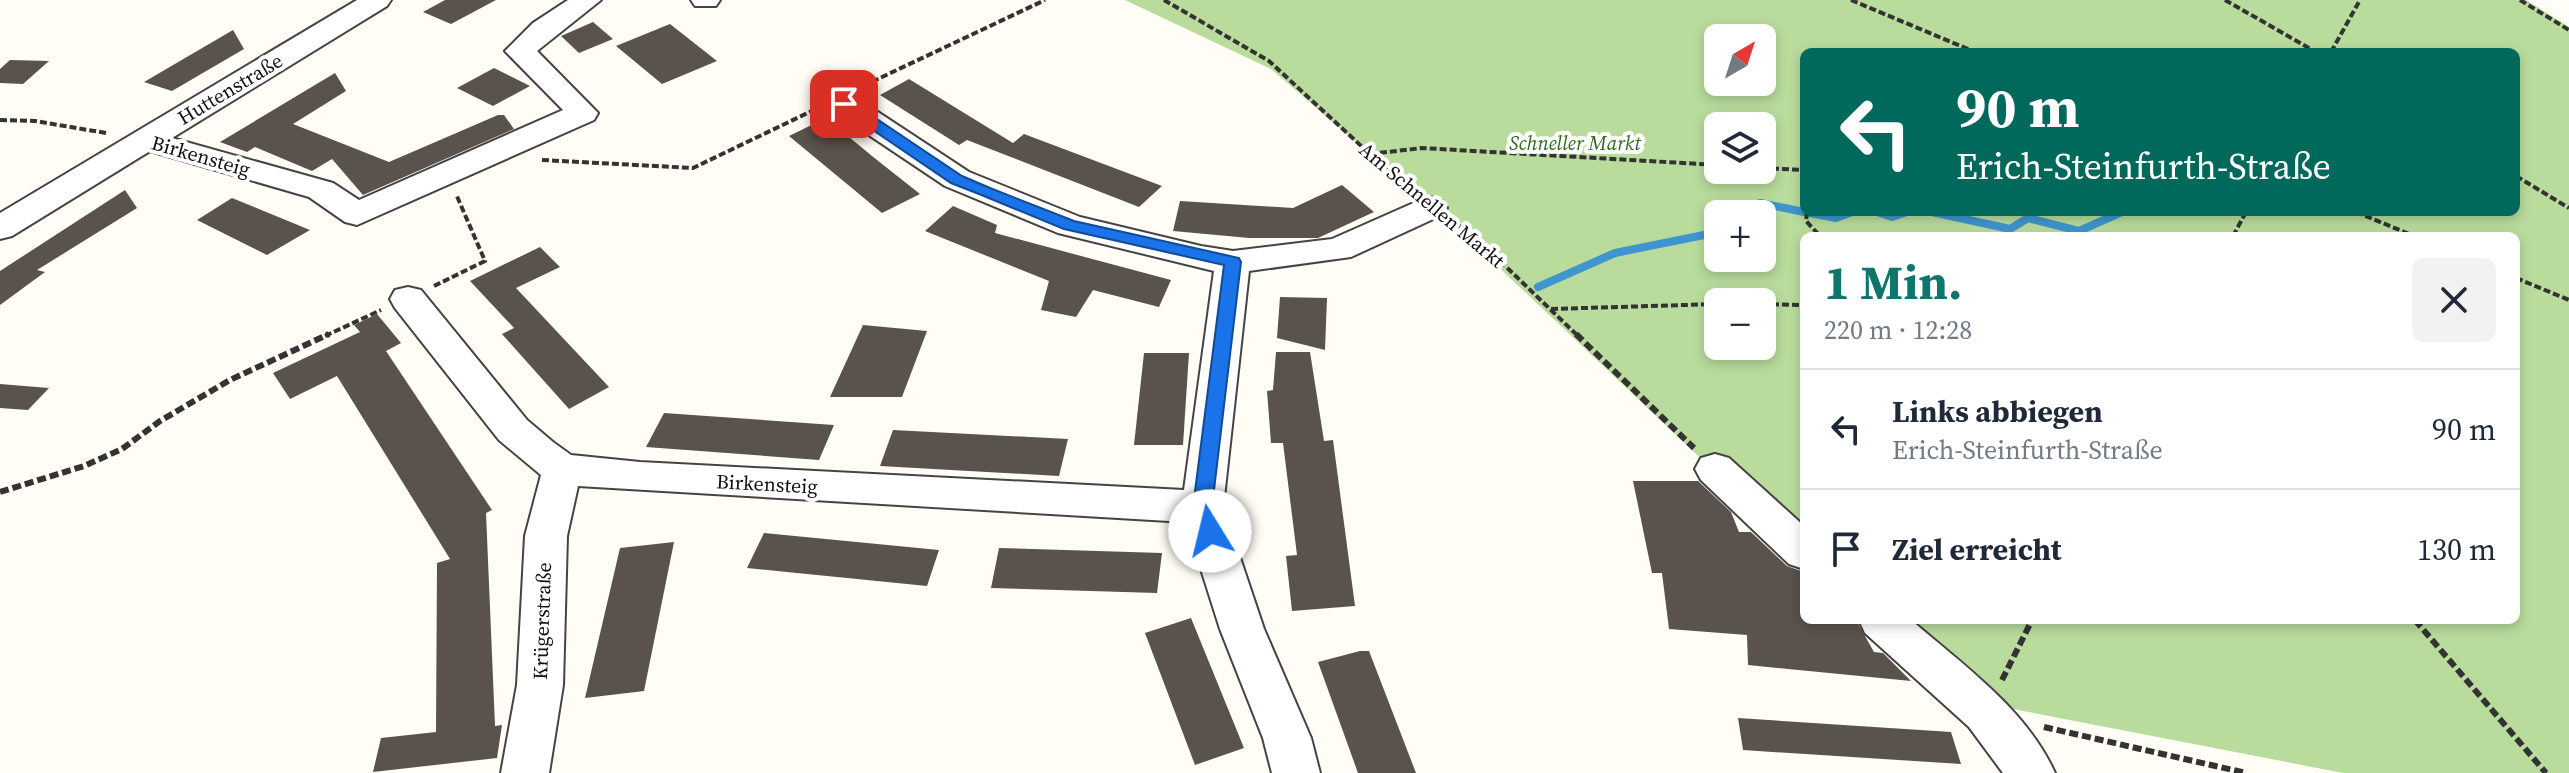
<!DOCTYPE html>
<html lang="de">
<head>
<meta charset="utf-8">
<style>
	body { margin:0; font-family:"Source Serif 4",serif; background:#f2f2f3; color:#1f2937; height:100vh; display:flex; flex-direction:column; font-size:30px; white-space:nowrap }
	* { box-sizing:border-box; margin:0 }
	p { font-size:26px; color:#747a83 }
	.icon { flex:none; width:44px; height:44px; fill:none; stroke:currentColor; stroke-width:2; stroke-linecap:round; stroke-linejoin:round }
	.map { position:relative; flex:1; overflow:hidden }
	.sheet { position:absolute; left:1800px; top:232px; width:720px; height:392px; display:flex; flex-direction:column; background:#fff; border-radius:12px; box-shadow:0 4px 12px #0003 }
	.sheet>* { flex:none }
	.guide { position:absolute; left:1800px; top:48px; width:720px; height:168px; border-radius:12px; box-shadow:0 4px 12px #0003; background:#00695c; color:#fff; overflow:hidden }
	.needle { width:52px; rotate:39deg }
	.buttons { position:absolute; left:1704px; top:24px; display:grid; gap:16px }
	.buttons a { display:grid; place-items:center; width:72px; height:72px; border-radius:12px; background:#fff; box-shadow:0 4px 12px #0003; font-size:40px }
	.pin { position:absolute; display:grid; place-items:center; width:68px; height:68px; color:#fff; margin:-34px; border-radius:16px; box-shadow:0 4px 12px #0006 }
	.me { position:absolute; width:88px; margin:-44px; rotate:351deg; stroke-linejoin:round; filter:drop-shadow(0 0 6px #0008) }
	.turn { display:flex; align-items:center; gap:28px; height:168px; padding:0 24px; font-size:36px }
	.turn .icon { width:104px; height:104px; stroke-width:2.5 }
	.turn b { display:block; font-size:56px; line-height:68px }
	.round { display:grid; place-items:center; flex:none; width:84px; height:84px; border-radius:12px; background:#f2f2f3 }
	.headline { display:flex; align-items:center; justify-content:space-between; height:136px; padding:0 24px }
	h1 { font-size:48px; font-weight:700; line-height:60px; color:#0f766e }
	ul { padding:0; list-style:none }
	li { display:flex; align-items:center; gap:24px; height:120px; padding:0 24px; border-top:2px solid #e0e1e3 }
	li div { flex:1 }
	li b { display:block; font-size:30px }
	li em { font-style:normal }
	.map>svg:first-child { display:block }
	.forest { fill:#b9dc9c; fill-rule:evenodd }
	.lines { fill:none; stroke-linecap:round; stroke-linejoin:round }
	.stream { stroke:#3f96cf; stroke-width:8 }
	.building { fill:#5a524d }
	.minor-casing { stroke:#444; stroke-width:4 }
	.path-far1 { stroke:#333; stroke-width:4; stroke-dasharray:7 3; stroke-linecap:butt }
	.path { stroke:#333; stroke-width:6; stroke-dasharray:9 4; stroke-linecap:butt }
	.minor { fill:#fff; fill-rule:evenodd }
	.route { fill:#1a73e8; stroke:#114b97; stroke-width:2 }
	.labels { text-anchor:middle; stroke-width:8; stroke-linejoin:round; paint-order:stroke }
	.street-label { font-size:20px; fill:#111; stroke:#fff }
	.park-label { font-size:20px; font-style:italic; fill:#2f6b1f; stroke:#fff }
</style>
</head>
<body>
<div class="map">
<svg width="2569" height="773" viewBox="0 0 2569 773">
	<rect width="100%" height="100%" fill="#fffdf5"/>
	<path class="forest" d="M1125 0H2526L2569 27V773H2343L1956 698 1873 620H2516V236H1804V556L1469 239 1271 69ZM1718 38H1762V82H1718ZM1804 52H2516V212H1804ZM1718 126H1762V170H1718ZM1718 214H1762V258H1718ZM1718 302H1762V346H1718Z"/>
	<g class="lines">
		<g class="stream">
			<polyline points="1805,212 1836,218 1852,212"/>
			<polyline points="1877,212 1892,217 1907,212"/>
			<polyline points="1932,212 2010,229 2028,218 2079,231 2122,212"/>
			<polyline points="1742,214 1760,203 1804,212"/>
			<polyline points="1538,287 1615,253 1709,234 1718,228"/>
		</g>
	</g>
	<g class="building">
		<polygon points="445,0 496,0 451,24 423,12"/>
		<polygon points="593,22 613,39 579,53 561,36"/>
		<polygon points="670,24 717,61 662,84 616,46"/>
		<polygon points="233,30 244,49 172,91 144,82"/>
		<polygon points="10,60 49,61 23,84 0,83 0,69"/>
		<polygon points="494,68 530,86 493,106 457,88"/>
		<polygon points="335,73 346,91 293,124 389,162 498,115 504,115 514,129 363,195 332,159 312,171 255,147 247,152 220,142"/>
		<polygon points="909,79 1013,143 1024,134 1162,186 1139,207 967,140 959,145 880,95"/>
		<polygon points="826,118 872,156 920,194 882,213 789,136"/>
		<polygon points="1342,185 1374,212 1318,238 1249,238 1173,231 1180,201 1293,208"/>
		<polygon points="125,190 137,208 37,270 45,272 0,305 0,271"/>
		<polygon points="232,198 310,230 267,255 197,220"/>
		<polygon points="953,206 997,225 995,233 1171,280 1159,307 1093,290 1076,317 1041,310 1049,281 925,231"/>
		<polygon points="540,247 560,267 516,288 609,387 569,409 502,334 514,328 470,281"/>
		<polygon points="1280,297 1327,298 1325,350 1277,338"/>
		<polygon points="377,314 401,343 386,351 492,510 486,513 495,726 502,725 497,758 373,772 381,738 436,732 437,563 450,559 337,376 290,399 273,373 360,332 354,325"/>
		<polygon points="863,325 927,331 902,397 830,397"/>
		<polygon points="1276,352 1310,352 1324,441 1333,440 1355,606 1292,611 1286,556 1297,555 1283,443 1271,443 1267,391 1273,390"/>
		<polygon points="1144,353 1189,353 1183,445 1134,445"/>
		<polygon points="0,384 49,388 28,410 0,408"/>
		<polygon points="664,413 834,425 819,460 646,447"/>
		<polygon points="893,430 1068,439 1059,476 880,466"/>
		<polygon points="1633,481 1698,481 1731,512 1739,532 1751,532 1787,566 1801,571 1804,620 1856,620 1874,652 1883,653 1911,681 1748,665 1747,635 1669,629 1662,573 1652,573"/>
		<polygon points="764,533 939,550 927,586 747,568"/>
		<polygon points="674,542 644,691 585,698 620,548"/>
		<polygon points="999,548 1162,553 1157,593 991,588"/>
		<polygon points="1191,618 1244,748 1195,765 1145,633"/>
		<polygon points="1360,651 1369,651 1416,773 1358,773 1318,662"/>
		<polygon points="1738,718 1951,732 1961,764 1743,750"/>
	</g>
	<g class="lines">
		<g class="minor-casing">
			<g id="minor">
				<polygon points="357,0 391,0 387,6 172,138 333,183 359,200 563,110 505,51 533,23 568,0 601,0 537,51 598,113 594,120 357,225 345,222 309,197 150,151 12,236 0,239 0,213"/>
				<polygon points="691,0 720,0 716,6 695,6"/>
				<polygon points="844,95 855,97 969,172 1080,217 1201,246 1233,251 1332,239 1418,201 1430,197 1442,201 1447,208 1442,215 1351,257 1249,271 1223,507 1264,629 1311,738 1320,773 1272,773 1263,738 1220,629 1186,522 578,486 567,536 563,685 549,773 501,773 517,685 525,536 541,475 499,440 395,308 390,299 395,290 408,287 421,290 527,420 553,442 571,455 640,462 1184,490 1214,271 1058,233 945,186 833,111 829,104 833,97"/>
				<polygon points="1715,454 1729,458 1804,526 1804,569 1789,564 1701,480 1695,469 1701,458"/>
				<path d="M1859 620H1911C1963 665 2026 709 2055 773H2003L1969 727 1865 633Z"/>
			</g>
		</g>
		<g class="path-far1">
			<polyline points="1164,0 1269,61 1410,191"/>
			<polyline points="1851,0 1975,52"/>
			<polyline points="2225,0 2316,52"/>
			<polyline points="2520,0 2569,30"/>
			<polyline points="2331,52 2360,0"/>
			<polyline points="863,86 1045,0"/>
			<polyline points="0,120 35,121 106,133"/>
			<polyline points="1370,154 1422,148 1718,165"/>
			<polyline points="542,160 693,168 818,108"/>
			<polyline points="1762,168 1804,170"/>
			<polyline points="2516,176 2569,208"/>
			<polyline points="1807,212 1806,221 1820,236"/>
			<polyline points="2356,212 2414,236"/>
			<polyline points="1454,223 1471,233 1578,336"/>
			<polyline points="2233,236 2246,212"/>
			<polyline points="2516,278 2569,300"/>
			<polyline points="434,286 485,261 456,194"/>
			<polyline points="1762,304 1804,305"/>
			<polyline points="1551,309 1718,304"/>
			<polyline points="325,336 381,310"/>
		</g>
		<g class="path">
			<polyline points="1576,334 1694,448"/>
			<polyline points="0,492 84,466 122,449 160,421 230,380 329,334"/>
			<polyline points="2415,620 2546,773"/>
			<polyline points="2002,680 2032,620"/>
			<polyline points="2044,727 2246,773"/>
		</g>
		<use href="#minor" class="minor"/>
	</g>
	<polygon class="route" points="839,101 850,101 962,176 990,188 1074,221 1239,258 1241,262 1212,507 1220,531 1217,537 1203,537 1193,507 1224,265 1064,229 979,194 951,183 839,107"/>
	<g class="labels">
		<g class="street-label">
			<text transform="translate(230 89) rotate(-31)" y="7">Huttenstraße</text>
			<text transform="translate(201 156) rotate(16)" y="7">Birkensteig</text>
			<text transform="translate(1432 205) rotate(40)" y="7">Am Schnellen Markt</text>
			<text transform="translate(767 484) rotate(3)" y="7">Birkensteig</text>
			<text transform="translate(542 621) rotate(-88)" y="7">Krügerstraße</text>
		</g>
		<g class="park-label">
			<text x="1575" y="150">Schneller Markt</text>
		</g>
	</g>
</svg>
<div class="buttons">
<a><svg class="needle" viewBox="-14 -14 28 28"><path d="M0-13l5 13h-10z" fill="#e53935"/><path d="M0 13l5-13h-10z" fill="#747a83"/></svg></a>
<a><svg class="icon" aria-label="layers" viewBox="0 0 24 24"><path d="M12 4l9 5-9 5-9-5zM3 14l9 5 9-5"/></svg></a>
<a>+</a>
<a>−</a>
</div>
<div class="pin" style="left:844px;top:104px;background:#d93025"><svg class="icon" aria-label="arrive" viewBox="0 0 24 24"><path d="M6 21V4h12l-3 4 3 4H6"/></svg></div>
<svg class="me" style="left:1210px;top:531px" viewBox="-20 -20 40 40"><circle r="19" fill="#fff"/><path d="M0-13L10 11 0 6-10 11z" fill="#1a73e8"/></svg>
<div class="guide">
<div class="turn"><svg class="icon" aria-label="left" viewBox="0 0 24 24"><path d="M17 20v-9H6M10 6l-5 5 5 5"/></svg><div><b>90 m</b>Erich-Steinfurth-Straße</div></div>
</div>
<section class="sheet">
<div class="headline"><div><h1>1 Min.</h1><p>220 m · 12:28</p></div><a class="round"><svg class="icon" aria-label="close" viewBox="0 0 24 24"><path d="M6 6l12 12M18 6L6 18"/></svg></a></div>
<ul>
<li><svg class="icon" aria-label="left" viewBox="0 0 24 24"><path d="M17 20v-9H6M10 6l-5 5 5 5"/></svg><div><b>Links abbiegen</b><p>Erich-Steinfurth-Straße</p></div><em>90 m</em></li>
<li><svg class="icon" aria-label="arrive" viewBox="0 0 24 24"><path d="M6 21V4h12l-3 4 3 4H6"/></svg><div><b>Ziel erreicht</b></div><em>130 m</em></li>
</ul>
</section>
</div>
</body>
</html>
